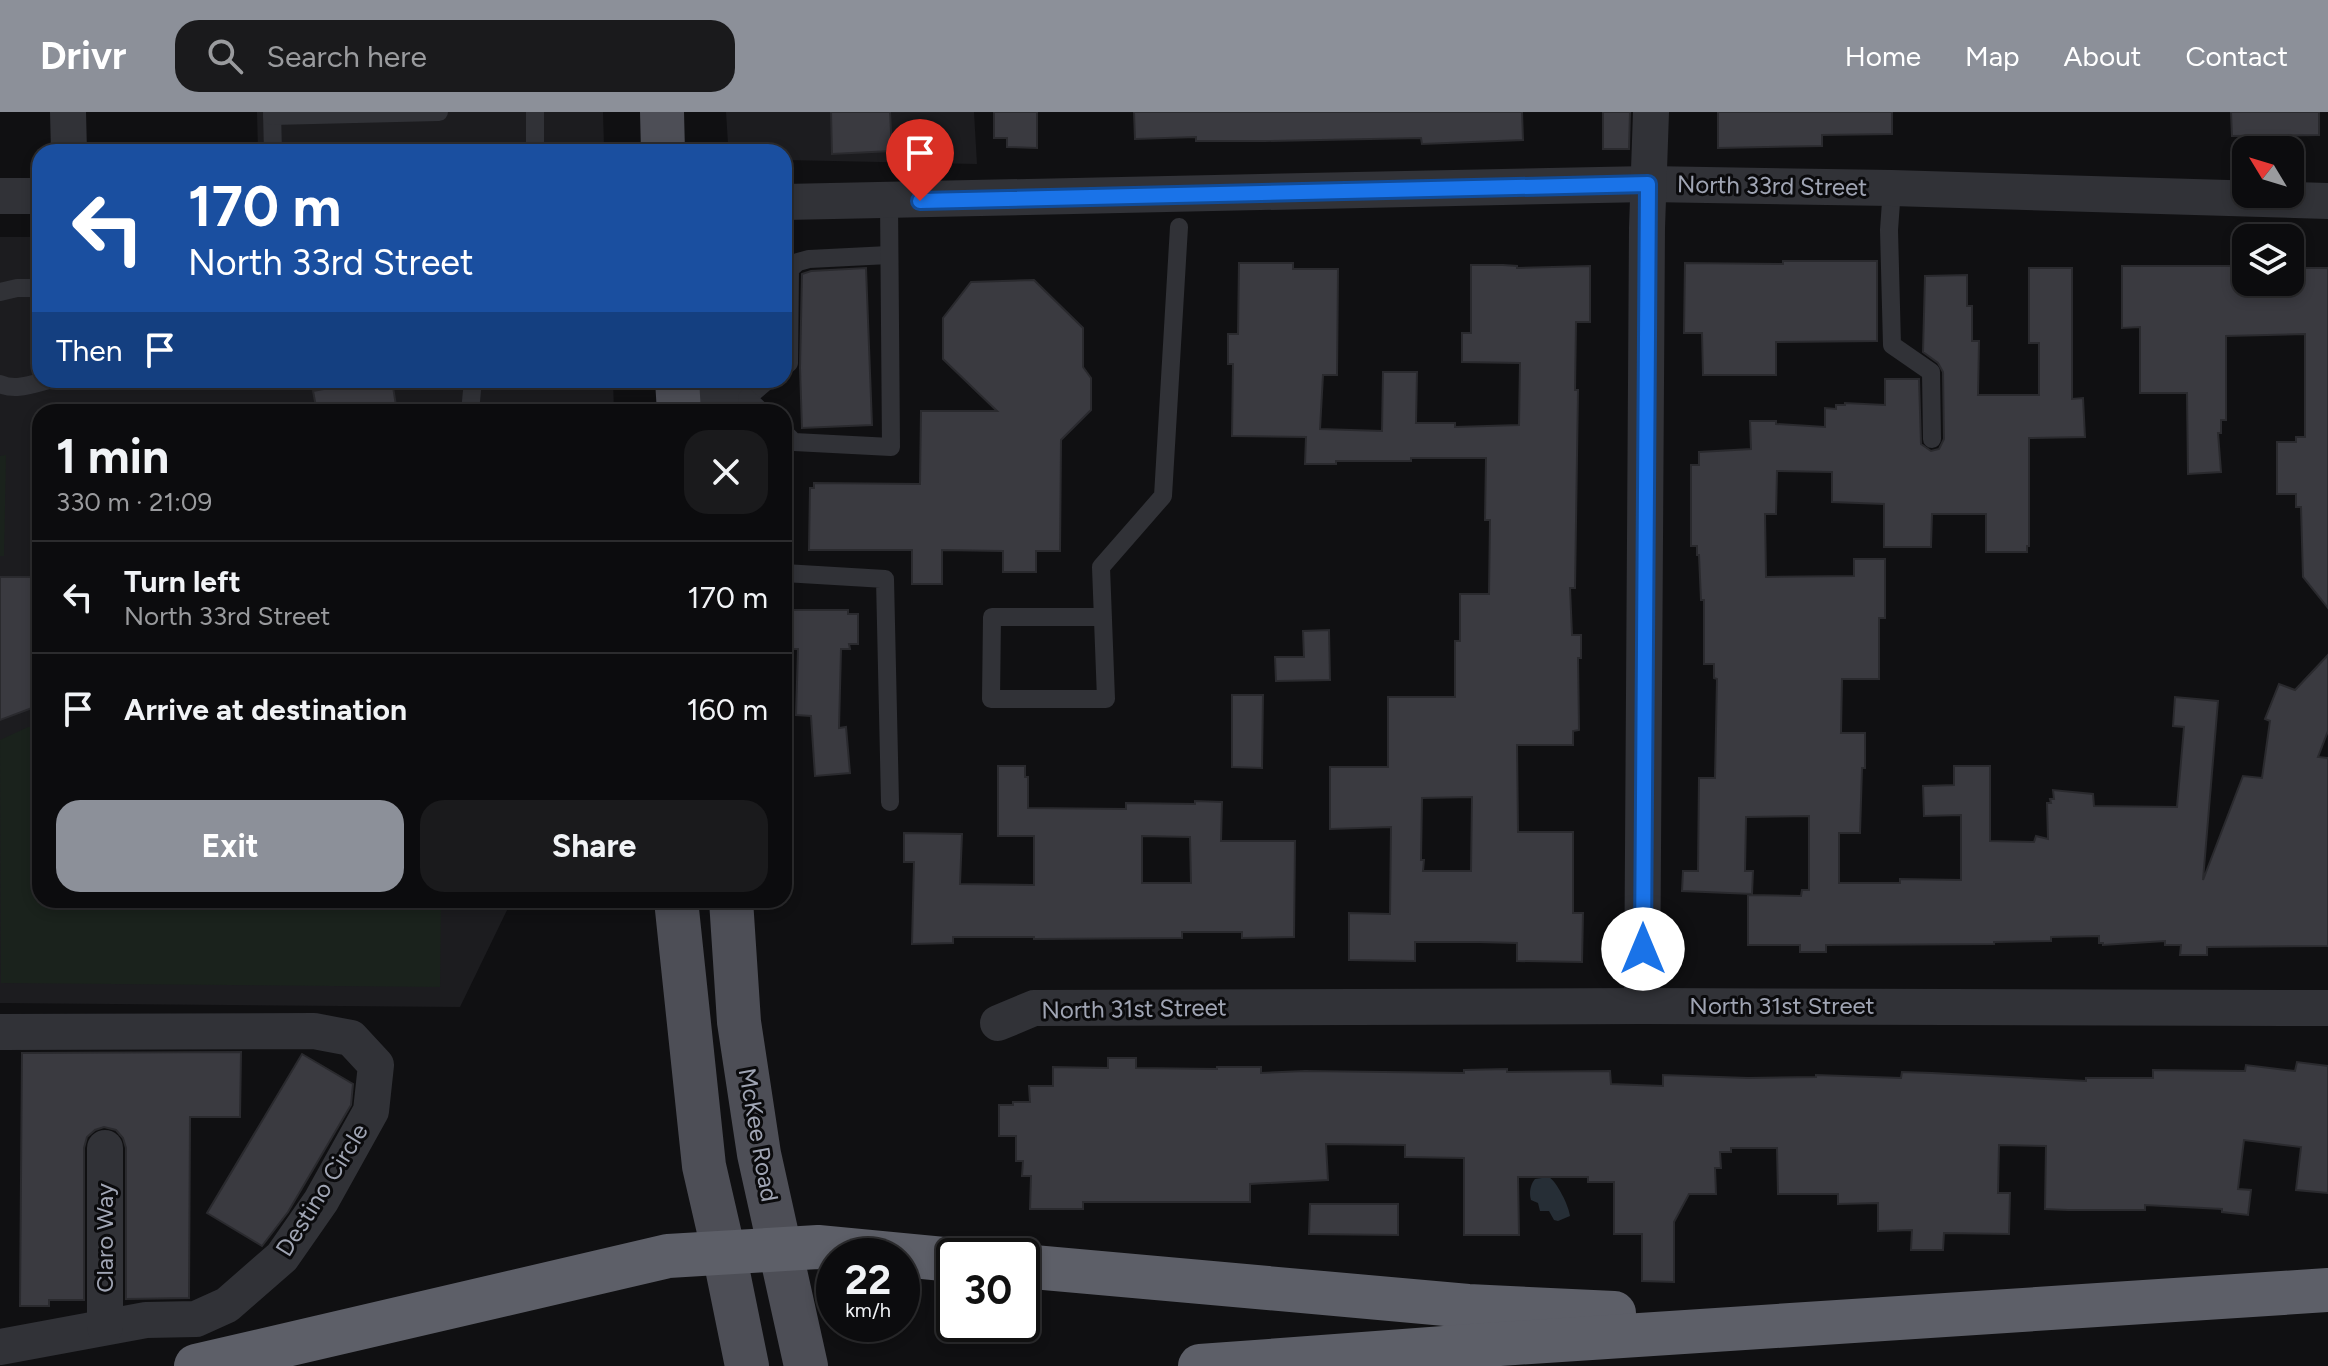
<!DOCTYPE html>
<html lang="en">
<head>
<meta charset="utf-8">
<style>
	body { margin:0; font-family:Figtree,sans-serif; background:#1a1a1c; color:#f1f3f6; height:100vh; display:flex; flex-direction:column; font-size:30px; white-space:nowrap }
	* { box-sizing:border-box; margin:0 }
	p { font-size:26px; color:#9a9b9e }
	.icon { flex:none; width:44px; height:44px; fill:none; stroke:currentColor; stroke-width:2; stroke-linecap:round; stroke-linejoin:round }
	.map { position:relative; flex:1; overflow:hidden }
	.details { position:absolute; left:32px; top:292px; width:760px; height:504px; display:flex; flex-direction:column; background:#0c0c0e; border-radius:24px; box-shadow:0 4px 12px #0003,0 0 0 2px #2c2c2e }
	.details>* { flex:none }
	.banner { position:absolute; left:32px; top:32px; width:760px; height:244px; border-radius:24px; box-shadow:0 4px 12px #0003,0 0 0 2px #2c2c2e; background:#1a4fa0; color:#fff; overflow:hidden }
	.needle { width:52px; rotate:308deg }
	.buttons { position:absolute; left:2232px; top:24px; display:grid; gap:16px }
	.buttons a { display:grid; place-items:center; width:72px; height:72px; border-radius:16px; background:#0c0c0e; box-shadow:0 4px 12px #0003,0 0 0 2px #2c2c2e; font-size:40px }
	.speed { position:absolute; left:816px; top:1126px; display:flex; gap:16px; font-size:40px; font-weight:700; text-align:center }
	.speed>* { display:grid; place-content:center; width:104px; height:104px; border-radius:50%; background:#0c0c0e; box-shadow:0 4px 12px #0003,0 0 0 2px #2c2c2e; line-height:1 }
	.speed small { font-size:20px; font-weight:400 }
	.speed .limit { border:4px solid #111; border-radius:12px; background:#fff; color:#111 }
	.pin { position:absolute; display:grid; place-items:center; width:68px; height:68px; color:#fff; margin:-82px -34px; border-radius:50% 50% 50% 0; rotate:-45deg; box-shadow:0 0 8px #0007 }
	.pin .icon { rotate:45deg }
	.me { position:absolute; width:88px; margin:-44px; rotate:0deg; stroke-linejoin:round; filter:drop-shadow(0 0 6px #0008) }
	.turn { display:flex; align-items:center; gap:28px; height:168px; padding:0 24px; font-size:36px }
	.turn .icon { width:104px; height:104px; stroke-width:2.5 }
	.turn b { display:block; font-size:56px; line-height:68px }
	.then { display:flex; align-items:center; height:76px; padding:0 24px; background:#0003; gap:16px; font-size:30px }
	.round { display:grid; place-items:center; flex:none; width:84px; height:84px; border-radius:24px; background:#1a1a1c }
	.head { display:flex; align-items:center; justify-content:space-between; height:136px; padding:0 24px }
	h1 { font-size:48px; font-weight:700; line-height:60px }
	.primary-button { display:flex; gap:16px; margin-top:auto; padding:16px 24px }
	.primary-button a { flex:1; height:92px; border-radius:24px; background:#8c9099; color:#fff; font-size:32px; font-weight:700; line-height:92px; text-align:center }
	.primary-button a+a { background:#1a1a1c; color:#f1f3f6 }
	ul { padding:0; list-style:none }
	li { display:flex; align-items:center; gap:24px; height:112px; padding:0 24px; border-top:2px solid #2c2c2e }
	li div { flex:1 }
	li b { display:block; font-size:30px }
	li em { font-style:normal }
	header { display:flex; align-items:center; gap:48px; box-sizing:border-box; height:112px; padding:0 40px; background:#8c9099; color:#fff }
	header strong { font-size:38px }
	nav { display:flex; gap:44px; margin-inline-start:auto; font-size:28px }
	.search { width:560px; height:72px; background:#1a1a1c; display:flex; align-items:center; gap:20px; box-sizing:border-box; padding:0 28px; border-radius:24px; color:#9a9b9e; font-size:30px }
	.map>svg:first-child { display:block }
	.built { fill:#1c1c1f }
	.green { fill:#1a221c }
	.water { fill:#262e36 }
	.building { fill:#3a3a40; stroke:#2a2a2e; stroke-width:2; fill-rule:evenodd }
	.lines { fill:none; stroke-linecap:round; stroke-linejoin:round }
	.lane { stroke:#313237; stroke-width:18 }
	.street { stroke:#313237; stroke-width:36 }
	.primary { stroke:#4d4e56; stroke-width:44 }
	.highway { stroke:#5d5f68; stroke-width:44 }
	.route-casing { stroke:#114b97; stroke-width:20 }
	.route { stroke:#1a73e8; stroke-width:14 }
	.labels { text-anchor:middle; stroke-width:6; stroke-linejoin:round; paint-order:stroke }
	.street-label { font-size:24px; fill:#a0a5b4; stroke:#0b0b0d }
</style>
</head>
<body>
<header>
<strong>Drivr</strong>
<div class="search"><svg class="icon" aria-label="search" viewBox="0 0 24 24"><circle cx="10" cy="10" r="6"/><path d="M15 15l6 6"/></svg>Search here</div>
<nav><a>Home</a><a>Map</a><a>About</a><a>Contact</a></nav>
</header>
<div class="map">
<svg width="2328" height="1254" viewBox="0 0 2328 1254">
	<rect width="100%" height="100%" fill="#101012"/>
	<g class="built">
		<polygon points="257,0 603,0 604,35 258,39"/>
		<polygon points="726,0 974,0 977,52 784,48 784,40 734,40 728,32"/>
		<polygon points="0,125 40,125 40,268 613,268 614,300 40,300 40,788 512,788 460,895 0,891"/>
	</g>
	<g class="green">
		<polygon points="6,343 4,444 0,444 0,344"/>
		<polygon points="28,615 40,615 40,788 441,788 440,875 1,871 0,628"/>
	</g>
	<path class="water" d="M1549 1065C1557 1070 1569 1094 1570 1104L1558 1109 1554 1108 1549 1099H1540L1538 1091 1531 1088C1529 1081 1530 1073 1535 1067Z"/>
	<g class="building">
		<polygon points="831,0 890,0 892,39 832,42"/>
		<polygon points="994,0 1037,0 1037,36 1007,35 1007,26 994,26"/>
		<polygon points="1134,0 1522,0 1523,28 1422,32 1421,26 1265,29 1196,29 1196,25 1135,27"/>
		<polygon points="1603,0 1630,0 1629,37 1603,37"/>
		<polygon points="1718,0 1892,0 1892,22 1822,23 1822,34 1718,36"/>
		<polygon points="2231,0 2319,0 2319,23 2232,24"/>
		<polygon points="1783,149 1877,149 1877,229 1776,230 1776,263 1703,263 1702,221 1684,221 1685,151 1783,152"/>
		<path d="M1239 151H1293V157H1338L1337 263H1323L1320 317 1382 319 1383 260H1417L1416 311H1455V315L1519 313 1520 251 1462 250V221H1471V153H1503L1517 154V156L1590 154V210H1576L1575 278H1578L1575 476H1570L1572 523H1581V546H1578L1579 618 1573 619V633H1517L1518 720H1573V801H1583L1582 850 1517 849V831L1479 830H1415V849L1349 848V801L1390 802 1391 715 1330 717V655H1388V585H1455V529H1460V482H1489L1490 408H1485L1486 346H1411V349H1336V352H1305L1306 325 1232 324 1233 252H1228V222H1238ZM1472 685 1471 759H1423L1424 748H1421L1422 686Z"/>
		<polygon points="2122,154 2246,154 2246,170 2290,170 2290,156 2328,156 2328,496 2303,465 2301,395 2296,395 2296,382 2277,382 2277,330 2296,330 2296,325 2305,325 2305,222 2226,224 2226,308 2221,308 2221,321 2218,321 2221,360 2188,362 2187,281 2140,281 2140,215 2122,216"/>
		<polygon points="866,156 872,313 802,316 800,256 802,162 811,159"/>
		<polygon points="2029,156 2072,156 2072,287 2083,286 2085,325 2029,326 2029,434 2027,434 2027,440 1986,440 1986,402 1932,402 1931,435 1884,435 1884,392 1832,390 1832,360 1777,359 1776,402 1765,402 1766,465 1854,464 1854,447 1885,447 1885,506 1879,506 1879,567 1842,567 1841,621 1865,621 1865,656 1862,656 1860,721 1839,721 1839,771 1900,771 1900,767 1961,768 1961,703 1924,704 1923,674 1954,673 1954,654 1990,654 1990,729 2034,730 2036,724 2048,727 2047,691 2051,691 2050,687 2054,687 2053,678 2093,682 2094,694 2177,695 2184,615 2173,614 2175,585 2218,589 2203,768 2243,664 2262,666 2270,609 2265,607 2279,572 2295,578 2328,543 2328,619 2318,645 2328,646 2328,834 2207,835 2207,843 2180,843 2181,833 2165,833 2165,829 2103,833 2103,831 2099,831 2099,824 2051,825 2051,829 1994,830 1994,832 1826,833 1826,840 1800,840 1800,833 1748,833 1748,783 1801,784 1802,778 1809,778 1809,704 1746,705 1745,759 1753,759 1752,782 1682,779 1683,759 1698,759 1699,666 1715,666 1717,567 1714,566 1714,552 1704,552 1704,488 1701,488 1699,443 1697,443 1697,434 1691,434 1691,353 1699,353 1699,340 1751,337 1750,309 1776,309 1776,312 1825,315 1825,296 1836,297 1836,293 1845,293 1845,291 1885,293 1885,267 1919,267 1921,332 1931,339 1939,337 1944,327 1943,260 1938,251 1923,240 1925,164 1967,163 1967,194 1972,194 1972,229 1979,229 1978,283 2039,283 2039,231 2029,231"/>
		<polygon points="1034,168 1083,216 1083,255 1091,266 1091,298 1061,328 1060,439 1036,439 1036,460 1003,460 1003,439 942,438 942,472 912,472 912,438 809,438 810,376 814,376 814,371 920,372 921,299 997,299 943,247 943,206 971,170"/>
		<polygon points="372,268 392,268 397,300 317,300 313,279"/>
		<polygon points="0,465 40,465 40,593 0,608"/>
		<polygon points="793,498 848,498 848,502 858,502 858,532 849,532 850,537 841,537 839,616 846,615 850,661 815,664 811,604 796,603 798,537 791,537 790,511 793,511"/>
		<polygon points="1329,518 1330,568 1276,569 1275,545 1304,545 1303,519"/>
		<polygon points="1232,583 1263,583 1262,656 1232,655"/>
		<path d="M998 654H1025V665H1028V696L1126 697V691L1195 692V689L1222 690 1221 729H1295L1294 825 1242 826V820H1182V826L1034 827V825H953V831L912 832 914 750H904V721L962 722 960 772 1034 773V724H998ZM1142 724 1190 725 1191 771H1142Z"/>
		<polygon points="241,940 240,1005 190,1005 189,1186 126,1187 126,1036 123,1026 116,1018 104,1015 95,1018 87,1025 84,1036 84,1188 49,1188 49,1194 20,1194 22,941"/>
		<polygon points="302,942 353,972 351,993 288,1100 262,1134 207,1101"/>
		<polygon points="1108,946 1136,946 1136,956 1217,957 1217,955 1261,955 1261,961 1305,959 1464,961 1464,958 1507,957 1507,960 1610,959 1611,972 1663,974 1663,963 1748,966 1816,965 1816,963 1901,966 1902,960 1932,961 2086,969 2086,966 2153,966 2153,958 2245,959 2246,953 2295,959 2297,950 2328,954 2328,1081 2296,1078 2301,1035 2244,1028 2238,1077 2251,1078 2248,1103 2222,1100 2222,1097 2145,1093 2145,1098 2068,1098 2045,1097 2046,1034 1999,1033 1998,1081 2010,1081 2009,1122 1944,1121 1943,1138 1911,1138 1912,1118 1878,1119 1878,1091 1838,1092 1838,1082 1778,1082 1777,1036 1731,1036 1731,1040 1720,1040 1721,1056 1715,1056 1716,1082 1689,1082 1674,1110 1674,1170 1642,1169 1642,1122 1614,1122 1614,1070 1588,1070 1588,1065 1518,1065 1519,1123 1464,1123 1464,1046 1405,1045 1405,1033 1326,1032 1328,1068 1250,1072 1250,1090 1083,1090 1083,1097 1030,1097 1031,1064 1022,1064 1023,1049 1016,1049 1016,1024 999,1024 999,993 1013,993 1013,990 1030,990 1029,974 1053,974 1053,955 1108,956"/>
		<polygon points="1310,1092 1398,1092 1398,1123 1309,1122"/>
	</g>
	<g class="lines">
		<g class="lane">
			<polyline points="272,0 273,40"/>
			<polyline points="272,4 439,0"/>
			<polyline points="535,40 535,0"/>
			<polyline points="1892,76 1889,118 1892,233 1931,260 1932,327"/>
			<polyline points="0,180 17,176 40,176"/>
			<polyline points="784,255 789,251 790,157 798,150 809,147 889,143"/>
			<path d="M0 272C16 279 32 272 49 268"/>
			<polyline points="678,285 747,286 768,268"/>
			<polyline points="747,286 762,300"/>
			<polyline points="470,300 473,268"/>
			<polyline points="784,320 794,330 891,335 889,89"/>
			<polyline points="784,461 885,467 890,690"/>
			<polyline points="1103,505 992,505 991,587 1106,587 1101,455 1163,384 1179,115"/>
		</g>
		<g class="street">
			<polyline points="68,0 69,40"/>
			<polyline points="0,84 40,84"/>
			<polyline points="784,90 1648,72 1892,76 2328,89"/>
			<polyline points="1642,894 1647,116 1651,0"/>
			<polyline points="998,911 1034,896 1642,894 2328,896"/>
			<polyline points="0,920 314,919 351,926 376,953 371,999 321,1089 282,1145 227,1193 196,1207 146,1208 0,1235"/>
			<polyline points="105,1215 105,1036"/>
		</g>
		<g class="primary">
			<polyline points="662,0 663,40"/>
			<polyline points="677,268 679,300"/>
			<polyline points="676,788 704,1054 724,1141 747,1254"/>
			<polyline points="731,788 739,910 759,1042 806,1254"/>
		</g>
		<g class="highway">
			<polyline points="1022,1154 1468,1194 1614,1201"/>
			<polyline points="196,1254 668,1144 818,1135 954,1148"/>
			<polyline points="1200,1254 1485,1233 2328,1178"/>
		</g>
	</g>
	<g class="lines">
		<g class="route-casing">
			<polyline id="route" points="920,89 1648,72 1643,837"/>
		</g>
		<use href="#route" class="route"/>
	</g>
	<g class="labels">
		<g class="street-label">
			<text transform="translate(1772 74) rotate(1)" y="8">North 33rd Street</text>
			<text x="1782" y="902">North 31st Street</text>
			<text transform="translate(1134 897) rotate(-1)" y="8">North 31st Street</text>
			<text transform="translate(758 1023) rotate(80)" y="8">McKee Road</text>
			<text transform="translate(322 1078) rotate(-58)" y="8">Destino Circle</text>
			<text transform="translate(105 1126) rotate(-90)" y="8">Claro Way</text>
		</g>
	</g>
</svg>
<div class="buttons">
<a><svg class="needle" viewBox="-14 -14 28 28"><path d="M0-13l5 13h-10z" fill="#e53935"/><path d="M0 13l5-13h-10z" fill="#9a9b9e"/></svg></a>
<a><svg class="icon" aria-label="layers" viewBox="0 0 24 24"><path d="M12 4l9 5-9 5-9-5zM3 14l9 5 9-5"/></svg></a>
</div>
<div class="speed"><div>22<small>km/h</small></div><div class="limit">30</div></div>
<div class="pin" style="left:920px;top:89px;background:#d93025"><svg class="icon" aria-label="arrive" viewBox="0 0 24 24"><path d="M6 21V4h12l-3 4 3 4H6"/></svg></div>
<svg class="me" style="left:1643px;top:837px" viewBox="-20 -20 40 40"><circle r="19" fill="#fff"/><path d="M0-13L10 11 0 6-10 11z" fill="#1a73e8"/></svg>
<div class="banner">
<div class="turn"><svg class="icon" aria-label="left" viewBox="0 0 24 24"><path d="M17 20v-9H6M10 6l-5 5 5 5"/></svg><div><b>170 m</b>North 33rd Street</div></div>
<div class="then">Then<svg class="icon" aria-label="arrive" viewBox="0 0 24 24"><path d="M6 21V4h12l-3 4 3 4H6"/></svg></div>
</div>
<section class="details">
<div class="head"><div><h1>1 min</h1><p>330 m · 21:09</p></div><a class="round"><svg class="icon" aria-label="close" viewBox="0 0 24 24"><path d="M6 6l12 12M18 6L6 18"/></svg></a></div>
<ul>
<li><svg class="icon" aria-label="left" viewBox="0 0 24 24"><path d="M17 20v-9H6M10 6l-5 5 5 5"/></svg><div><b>Turn left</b><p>North 33rd Street</p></div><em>170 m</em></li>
<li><svg class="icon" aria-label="arrive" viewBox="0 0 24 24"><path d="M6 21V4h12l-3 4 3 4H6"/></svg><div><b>Arrive at destination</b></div><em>160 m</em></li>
</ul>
<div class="primary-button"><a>Exit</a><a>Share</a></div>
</section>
</div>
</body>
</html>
